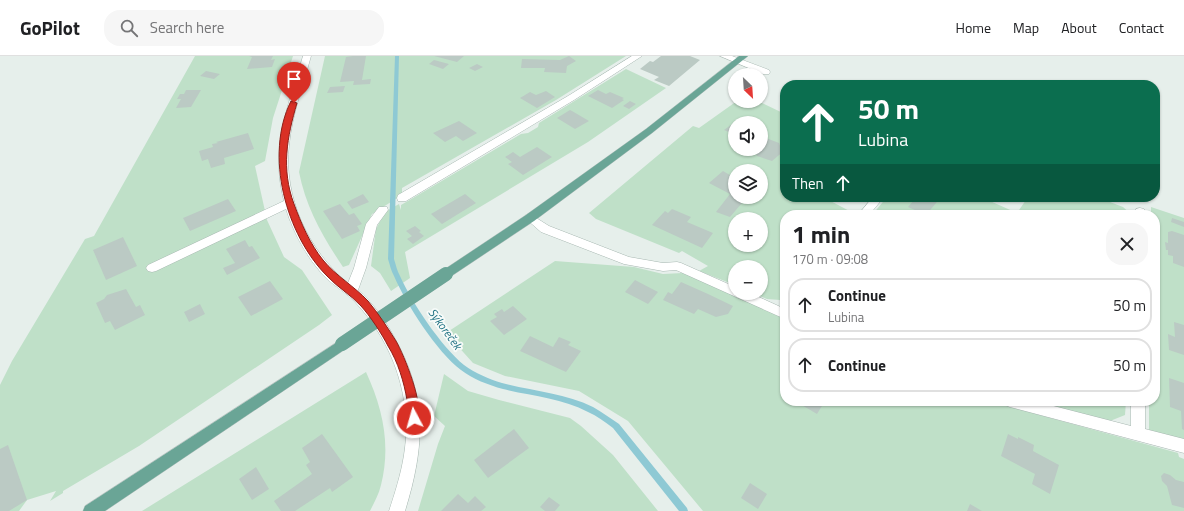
<!DOCTYPE html>
<html lang="en">
<head>
<meta charset="utf-8">
<style>
	body { margin:0; font-family:"Titillium Web",sans-serif; background:#f6f6f6; color:#202124; height:100vh; display:flex; flex-direction:column; font-size:15px; white-space:nowrap }
	* { box-sizing:border-box; margin:0 }
	p { font-size:13px; color:#757577 }
	.icon { flex:none; width:22px; height:22px; fill:none; stroke:currentColor; stroke-width:2; stroke-linecap:round; stroke-linejoin:round }
	.map { position:relative; flex:1; overflow:hidden }
	.panel { position:absolute; left:780px; top:154px; width:380px; height:196px; display:flex; flex-direction:column; background:#fff; border-radius:16px; box-shadow:0 1px 3px #0004 }
	.panel>* { flex:none }
	.banner { position:absolute; left:780px; top:24px; width:380px; height:122px; border-radius:16px; box-shadow:0 1px 3px #0004; background:#0b6e4f; color:#fff; overflow:hidden }
	.needle { width:26px; rotate:155deg }
	.tools { position:absolute; left:728px; top:12px; display:grid; gap:8px }
	.tools a { display:grid; place-items:center; width:40px; height:40px; border-radius:50%; background:#fff; box-shadow:0 1px 3px #0004; font-size:20px }
	.pin { position:absolute; display:grid; place-items:center; width:34px; height:34px; color:#fff; margin:-41px -17px; border-radius:50% 50% 50% 0; rotate:-45deg; box-shadow:0 0 4px #0007 }
	.pin .icon { rotate:45deg }
	.me { position:absolute; width:44px; margin:-22px; rotate:354deg; stroke-linejoin:round; filter:drop-shadow(0 0 3px #0008) }
	.turn { display:flex; align-items:center; gap:14px; height:84px; padding:0 12px; font-size:18px }
	.turn .icon { width:52px; height:52px; stroke-width:2.5 }
	.turn b { display:block; font-size:28px; line-height:34px }
	.then { display:flex; align-items:center; height:38px; padding:0 12px; background:#0003; gap:8px; font-size:15px }
	.round { display:grid; place-items:center; flex:none; width:42px; height:42px; border-radius:16px; background:#f6f6f6 }
	.head { display:flex; align-items:center; justify-content:space-between; height:68px; padding:0 12px }
	h1 { font-size:24px; font-weight:700; line-height:30px }
	ul { padding:0; list-style:none }
	li { display:flex; align-items:center; gap:12px; height:54px; margin:0 8px 6px; padding:0 4px; border:2px solid #e0e0e0; border-radius:16px }
	li div { flex:1 }
	li b { display:block; font-size:15px }
	li em { font-style:normal }
	header { display:flex; align-items:center; gap:24px; box-sizing:border-box; height:56px; padding:0 20px; background:#fff; border-bottom:1px solid #e0e0e0 }
	header strong { font-size:19px }
	nav { display:flex; gap:22px; margin-inline-start:auto; font-size:14px }
	.search { width:280px; height:36px; background:#f6f6f6; display:flex; align-items:center; gap:10px; box-sizing:border-box; padding:0 14px; border-radius:16px; color:#757577; font-size:15px }
	.map>svg:first-child { display:block }
	.green { fill:#bfe0c8; fill-rule:evenodd }
	.lines { fill:none; stroke-linecap:round; stroke-linejoin:round }
	.stream { fill:#8ec9d4; fill-rule:evenodd }
	.building { fill:#bbcac4 }
	.minor-casing { stroke:#a8b8b2; stroke-width:1 }
	.major-casing { stroke:#c2cac8; stroke-width:1 }
	.minor { fill:#fff; fill-rule:evenodd }
	.major { fill:#6aa596; fill-rule:evenodd }
	.major-bridge-casing { stroke:#c2cac8; stroke-width:14; stroke-linecap:butt }
	.major-bridge { stroke:#6aa596; stroke-width:14 }
	.route { fill:#d93025; stroke:#8d1f18 }
	.labels { text-anchor:middle; stroke-width:3.5; stroke-linejoin:round; paint-order:stroke }
	.water-label { font-size:12px; font-style:italic; fill:#1c6f80; stroke:#f7fbf9 }
</style>
</head>
<body>
<header>
<strong>GoPilot</strong>
<div class="search"><svg class="icon" aria-label="search" viewBox="0 0 24 24"><circle cx="10" cy="10" r="6"/><path d="M15 15l6 6"/></svg>Search here</div>
<nav><a>Home</a><a>Map</a><a>About</a><a>Contact</a></nav>
</header>
<div class="map">
<svg width="1184" height="455" viewBox="0 0 1184 455">
	<rect width="100%" height="100%" fill="#e6efeb"/>
	<g class="green">
		<polygon points="195,0 293,0 273,62 265,105 255,110 267,164 284,201 302,214 332,259 319,269 139,390 63,435 63,437 50,445 56,435 27,444 19,455 0,455 0,329 12,305 85,183 94,180"/>
		<path d="M325 0H626L556 44 402 132V139L372 158 349 209 343 211C323 181 306 152 299 116Z"/>
		<polygon points="626,13 666,32 588,86 405,196 410,222 391,235 380,217 371,210 376,173 385,156 399,148 401,154 401,149 413,142 521,78 528,77 538,71 539,67"/>
		<path d="M737 45H758L785 58V141H823L857 159H785V239L780 244 767 243 752 237H761V211H735V229L699 215 708 210 682 195 679 197 596 163 589 157 693 70 699 72ZM735 67H761V93H735ZM735 115H761V141H735ZM735 163H761V189H735Z"/>
		<polygon points="887,141 981,141 1017,157 1028,141 1097,141 1123,151 1132,159 872,159"/>
		<polygon points="1151,151 1184,162 1184,384 1149,375 1149,345 1155,345 1155,159 1151,159"/>
		<polygon points="555,205 634,211 663,218 683,217 785,261 785,345 989,345 1178,397 1179,401 1184,403 1184,455 703,455 628,365 579,335 505,320 473,307 446,277"/>
		<path d="M366 316C383 353 391 389 381 429 379 438 374 447 370 455H142Z"/>
		<polygon points="444,318 468,335 499,344 570,362 581,370 613,399 658,455 418,455 438,388 445,370 434,360"/>
		<polygon points="1033,345 1126,345 1125,359 1110,365"/>
	</g>
	<g class="lines">
		<path class="stream" d="M395 0H399L394 203C396 209 397 215 400 220 412 247 441 290 464 309 475 317 489 323 502 327 532 335 565 337 593 351 602 356 610 362 619 368L687 452 688 455H679L613 372C605 366 597 360 588 356 562 342 531 340 503 333 488 329 473 323 461 314 437 296 406 248 394 220 391 215 390 209 388 203Z"/>
	</g>
	<g class="building">
		<polygon points="249,0 273,0 271,4 275,3 272,11 247,13 252,1"/>
		<polygon points="353,0 366,0 362,24 371,23 370,28 353,29 354,25 340,26 346,1"/>
		<polygon points="434,0 464,0 457,6"/>
		<polygon points="569,0 576,5 567,10 566,17 544,16 545,12 521,12 522,3 560,4"/>
		<polygon points="661,0 690,0 700,4 669,30 654,24 659,21 640,13 650,5 653,6"/>
		<polygon points="434,4 449,8 443,13 429,8"/>
		<polygon points="477,8 483,11 475,15 469,12"/>
		<polygon points="206,15 220,18 214,23 200,20"/>
		<polygon points="345,30 343,36 327,37 330,31"/>
		<polygon points="186,34 201,34 191,51 176,52 181,43 177,43 180,38 184,38"/>
		<polygon points="598,34 606,38 610,36 624,42 622,43 624,44 612,52 588,40"/>
		<polygon points="546,35 555,41 537,52 520,42 530,36 536,39"/>
		<polygon points="630,45 636,48 629,53 623,50"/>
		<polygon points="570,54 572,55 589,65 575,73 557,62"/>
		<polygon points="459,65 477,77 463,85 456,80 445,86 433,77"/>
		<polygon points="735,66 735,79 724,74"/>
		<polygon points="248,77 254,93 224,102 225,108 211,112 208,103 202,105 199,95 213,91 212,88 218,87 216,86"/>
		<polygon points="761,80 779,87 780,90 785,94 772,105 757,100 756,97 749,93 761,93"/>
		<polygon points="537,91 552,101 523,119 508,108 512,106 505,101 513,96 520,101"/>
		<polygon points="723,115 735,122 735,141 747,141 730,161 716,156 730,138 709,127"/>
		<polygon points="363,138 369,146 352,153 347,146"/>
		<polygon points="465,138 476,147 442,168 431,158"/>
		<polygon points="913,141 941,141 926,159 908,151 916,142"/>
		<polygon points="228,143 236,155 190,175 183,162"/>
		<polygon points="340,148 349,159 354,157 362,168 357,170 360,175 342,183 323,155"/>
		<polygon points="672,153 691,161 687,166 713,177 702,192 652,169 665,155 668,157"/>
		<polygon points="896,154 907,159 891,159"/>
		<polygon points="1172,162 1184,166 1184,171 1171,166"/>
		<polygon points="415,170 421,175 419,176 424,180 413,188 407,183 412,180 406,175"/>
		<polygon points="1172,175 1184,179 1184,211 1173,207 1173,200 1168,199 1168,194 1166,194 1165,186 1168,187 1168,176"/>
		<polygon points="123,181 137,210 106,224 93,194"/>
		<polygon points="245,184 249,191 252,190 260,202 227,219 223,212 235,207 226,193"/>
		<polygon points="635,224 658,236 648,248 625,236"/>
		<polygon points="270,225 283,243 251,260 238,241"/>
		<polygon points="681,226 708,238 733,250 728,258 716,261 698,253 694,258 663,244 668,236 672,238"/>
		<polygon points="126,233 136,251 140,249 145,259 115,274 110,265 105,267 96,247 104,243 107,239"/>
		<polygon points="200,248 205,258 189,266 184,256"/>
		<polygon points="513,250 527,263 504,279 490,265 497,261 494,258 502,253 504,256"/>
		<polygon points="1174,266 1184,269 1184,299 1169,294 1168,278 1175,281"/>
		<polygon points="530,280 553,291 559,281 571,286 568,289 581,295 566,316 520,295"/>
		<polygon points="1169,322 1184,327 1184,374 1182,373 1181,355 1170,351"/>
		<polygon points="795,345 825,345 817,358"/>
		<polygon points="514,373 529,392 488,422 474,404"/>
		<polygon points="322,378 353,421 332,436 330,432 295,455 281,455 274,445 312,418 306,409 310,406 302,392"/>
		<polygon points="1008,378 1018,383 1018,381 1034,389 1033,395 1059,409 1050,438 1032,428 1035,418 1001,400"/>
		<polygon points="8,389 27,444 9,455 0,455 0,393"/>
		<polygon points="256,411 269,433 252,444 239,423"/>
		<polygon points="1164,417 1170,419 1176,424 1184,426 1184,452 1172,449 1167,430 1162,425 1161,420"/>
		<polygon points="750,427 767,438 758,453 741,442"/>
		<polygon points="458,438 468,447 475,440 486,451 481,455 441,455"/>
		<polygon points="549,441 560,449 555,455 545,455 540,451"/>
		<polygon points="970,448 982,455 967,455"/>
	</g>
	<g class="lines">
		<g class="minor-casing">
			<g id="minor">
				<path d="M303 0H311C303 29 292 59 289 89 283 140 308 195 348 227L354 212 366 168 379 151H387L388 154 377 169 366 212 358 234C372 246 384 263 393 279 428 340 425 390 405 455H389C395 437 401 418 404 399 413 344 394 287 355 246 347 237 336 231 327 223 308 204 294 178 286 153L156 215 152 216 148 215 146 212 148 209 284 145C270 90 288 52 303 0Z"/>
				<polygon points="632,0 642,0 574,44 406,145 398,145 397,142 398,139 568,40"/>
				<polygon points="720,0 732,0 769,14 770,16 769,18 763,18"/>
				<polygon points="873,141 884,141 869,159 858,159"/>
				<polygon points="1140,152 1144,153 1145,159 1135,159 1136,153"/>
				<polygon points="530,158 549,170 629,201 663,207 677,206 681,207 735,231 735,237 750,237 785,253 785,263 676,214 663,215 624,208 541,176 525,162 526,159"/>
				<polygon points="1003,345 1034,345 1131,370 1131,345 1145,345 1145,373 1184,383 1184,397 1010,351 1005,349"/>
			</g>
		</g>
		<g class="major-casing">
			<g id="major">
				<polygon points="739,0 748,0 652,77 534,165 450,221 446,222 442,221 440,218 442,215 526,159 646,73"/>
				<polygon points="342,283 347,284 348,288 347,292 105,455 83,455 85,450"/>
			</g>
		</g>
		<use href="#minor" class="minor"/>
		<use href="#major" class="major"/>
		<g class="major-bridge-casing">
			<polyline id="major-bridge" points="342,288 446,218"/>
		</g>
		<use href="#major-bridge" class="major-bridge"/>
	</g>
	<path class="route" d="M291 45 297 47C287 81 281 113 294 148 301 167 310 188 323 204 336 220 354 230 368 245 378 257 388 272 396 285 404 299 425 350 417 365L414 367 410 365C407 359 408 351 407 344 404 326 398 306 388 290 382 278 370 260 361 250 351 239 337 231 327 220 286 179 264 99 291 45Z"/>
	<g class="labels">
		<g class="water-label">
			<text transform="translate(445 273) rotate(54)" y="4">Sýkoreček</text>
		</g>
	</g>
</svg>
<div class="tools">
<a><svg class="needle" viewBox="-14 -14 28 28"><path d="M0-13l5 13h-10z" fill="#e53935"/><path d="M0 13l5-13h-10z" fill="#757577"/></svg></a>
<a><svg class="icon" aria-label="sound" viewBox="0 0 24 24"><path d="M4 9h4l5-4v14l-5-4H4zM17 9q2 3 0 6"/></svg></a>
<a><svg class="icon" aria-label="layers" viewBox="0 0 24 24"><path d="M12 4l9 5-9 5-9-5zM3 14l9 5 9-5"/></svg></a>
<a>+</a>
<a>−</a>
</div>
<div class="pin" style="left:294px;top:47px;background:#d93025"><svg class="icon" aria-label="arrive" viewBox="0 0 24 24"><path d="M6 21V4h12l-3 4 3 4H6"/></svg></div>
<svg class="me" style="left:414px;top:362px" viewBox="-20 -20 40 40"><circle r="17" fill="#d93025" stroke="#fff" stroke-width="3"/><path d="M0-11L8 9 0 5-8 9z" fill="#fff"/></svg>
<div class="banner">
<div class="turn"><svg class="icon" aria-label="ahead" viewBox="0 0 24 24"><path d="M12 20V5M6 11l6-6 6 6"/></svg><div><b>50 m</b>Lubina</div></div>
<div class="then">Then<svg class="icon" aria-label="ahead" viewBox="0 0 24 24"><path d="M12 20V5M6 11l6-6 6 6"/></svg></div>
</div>
<section class="panel">
<div class="head"><div><h1>1 min</h1><p>170 m · 09:08</p></div><a class="round"><svg class="icon" aria-label="close" viewBox="0 0 24 24"><path d="M6 6l12 12M18 6L6 18"/></svg></a></div>
<ul>
<li><svg class="icon" aria-label="ahead" viewBox="0 0 24 24"><path d="M12 20V5M6 11l6-6 6 6"/></svg><div><b>Continue</b><p>Lubina</p></div><em>50 m</em></li>
<li><svg class="icon" aria-label="ahead" viewBox="0 0 24 24"><path d="M12 20V5M6 11l6-6 6 6"/></svg><div><b>Continue</b></div><em>50 m</em></li>
</ul>
</section>
</div>
</body>
</html>
